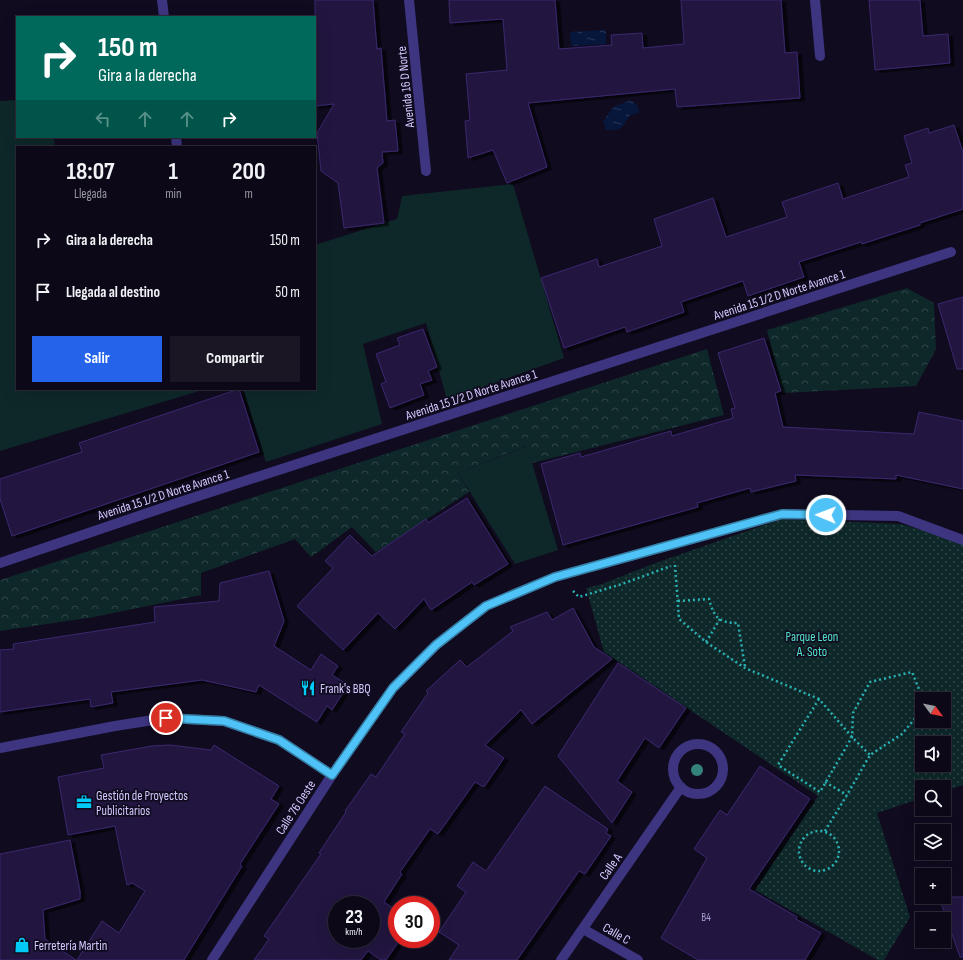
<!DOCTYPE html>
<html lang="es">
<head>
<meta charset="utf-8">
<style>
	body { margin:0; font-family:"Sofia Sans Condensed",sans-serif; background:#1a1624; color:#f1f3f6; height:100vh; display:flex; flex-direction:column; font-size:15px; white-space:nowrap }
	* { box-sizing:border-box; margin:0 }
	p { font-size:13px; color:#9a9aa1 }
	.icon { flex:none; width:22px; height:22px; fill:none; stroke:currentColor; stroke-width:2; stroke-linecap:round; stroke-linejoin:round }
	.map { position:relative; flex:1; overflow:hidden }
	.panel { position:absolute; left:16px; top:146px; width:300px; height:244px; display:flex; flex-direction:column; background:#0c0817; border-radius:0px; box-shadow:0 4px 16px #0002,0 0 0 1px #2c2936 }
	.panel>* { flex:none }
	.guide { position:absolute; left:16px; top:16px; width:300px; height:122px; border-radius:0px; box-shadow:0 4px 16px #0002,0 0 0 1px #2c2936; background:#00695c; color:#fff; overflow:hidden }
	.needle { width:26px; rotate:122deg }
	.tools { position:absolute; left:915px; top:692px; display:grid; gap:8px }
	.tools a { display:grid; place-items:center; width:36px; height:36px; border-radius:0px; background:#0c0817; box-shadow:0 4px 16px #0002,0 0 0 1px #2c2936; font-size:20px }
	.speed { position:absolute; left:328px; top:896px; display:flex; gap:8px; font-size:20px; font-weight:700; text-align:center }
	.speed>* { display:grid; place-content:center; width:52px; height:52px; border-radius:50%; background:#0c0817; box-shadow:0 4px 16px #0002,0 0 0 1px #2c2936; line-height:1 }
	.speed small { font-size:10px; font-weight:400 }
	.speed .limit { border:6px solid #d22; background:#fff; color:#111 }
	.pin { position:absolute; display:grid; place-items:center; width:34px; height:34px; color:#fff; margin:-17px; border:2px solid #fff; border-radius:50%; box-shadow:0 1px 4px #0007 }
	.me { position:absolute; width:44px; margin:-22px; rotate:271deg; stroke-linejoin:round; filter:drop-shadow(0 0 3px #0008) }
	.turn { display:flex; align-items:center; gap:14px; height:84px; padding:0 16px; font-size:18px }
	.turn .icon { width:52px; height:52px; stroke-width:2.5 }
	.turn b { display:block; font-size:28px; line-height:34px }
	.lanes { display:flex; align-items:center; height:38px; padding:0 16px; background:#0003; justify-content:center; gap:20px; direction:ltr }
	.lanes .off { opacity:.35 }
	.eta { display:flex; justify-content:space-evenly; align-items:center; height:68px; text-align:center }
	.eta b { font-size:24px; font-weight:700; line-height:28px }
	.button { display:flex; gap:8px; margin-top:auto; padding:8px 16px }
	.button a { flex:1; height:46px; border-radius:0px; background:#2563eb; color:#fff; font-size:16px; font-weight:700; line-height:46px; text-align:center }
	.button a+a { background:#1a1624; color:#f1f3f6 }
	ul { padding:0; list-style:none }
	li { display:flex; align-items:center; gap:12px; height:52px; padding:0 16px }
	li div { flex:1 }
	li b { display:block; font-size:15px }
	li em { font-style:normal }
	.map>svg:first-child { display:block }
	.grass { fill:#0e2829 }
	.forest { fill:url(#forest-crowns) }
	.park { fill:url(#park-dots); fill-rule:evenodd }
	.water { fill:url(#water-ripples) }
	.building { fill:#221741; stroke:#3b286e; fill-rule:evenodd; filter:url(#shadow) }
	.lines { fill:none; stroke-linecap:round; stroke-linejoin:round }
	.path { stroke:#29b2b4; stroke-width:2.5; stroke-dasharray:2 3; stroke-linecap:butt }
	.minor { stroke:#3d3580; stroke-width:10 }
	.tree { fill:#34827c }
	.route-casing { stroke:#337fa1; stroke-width:10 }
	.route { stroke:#4fc3f7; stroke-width:7 }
	.labels { text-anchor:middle; stroke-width:3.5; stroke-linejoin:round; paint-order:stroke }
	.number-label { font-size:11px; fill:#a89dd0 }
	.street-label { font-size:13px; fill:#d4caff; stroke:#100b1f }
	.park-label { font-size:13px; fill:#52e3c9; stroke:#100b1f }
	.poi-label { font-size:13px; fill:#d4caff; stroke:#100b1f; text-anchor:start }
</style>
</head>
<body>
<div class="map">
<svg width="963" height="960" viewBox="0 0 963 960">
	<defs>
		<pattern id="forest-crowns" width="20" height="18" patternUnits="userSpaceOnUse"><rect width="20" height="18" fill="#0e2829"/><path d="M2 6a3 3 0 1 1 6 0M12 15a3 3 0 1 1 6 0" fill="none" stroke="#304649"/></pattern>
		<pattern id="park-dots" width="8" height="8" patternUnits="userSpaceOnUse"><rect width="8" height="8" fill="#0e2829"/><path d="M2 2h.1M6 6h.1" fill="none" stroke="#304649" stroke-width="1.8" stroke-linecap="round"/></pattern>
		<pattern id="water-ripples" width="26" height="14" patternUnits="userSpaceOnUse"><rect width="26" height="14" fill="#07173c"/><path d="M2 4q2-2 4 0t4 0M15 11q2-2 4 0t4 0" fill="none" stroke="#2a3759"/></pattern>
		<filter id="shadow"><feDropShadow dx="4.5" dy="2.5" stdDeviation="0" flood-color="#0009"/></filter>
	</defs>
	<rect width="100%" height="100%" fill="#100b1f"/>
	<g class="grass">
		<polygon points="17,100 17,137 54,137 55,147 17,147 17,389 206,389 0,451 0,101"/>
		<polygon points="513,184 564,358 447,400 426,323 363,344 382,424 266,462 243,389 315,389 315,245 397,219 402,196"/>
		<polygon points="527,446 558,550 515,564 458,473"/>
	</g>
	<g class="forest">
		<polygon points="907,288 934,303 936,349 916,386 783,393 767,330"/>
		<polygon points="707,349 724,415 532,463 526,446 458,473 469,492 376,552 352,527 311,557 295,539 201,573 201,595 94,617 0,631 0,580"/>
	</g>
	<path class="park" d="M781 519 900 524 963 541V785L944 791V787H922V798L877 813 910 917 884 960H878L755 890 818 796 604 652 586 588 602 584 650 565ZM922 699H944V721H922ZM922 743H944V765H922Z"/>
	<g class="water">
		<polygon points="606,30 606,44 571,46 570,32"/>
		<path d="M631 100 638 106 639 113 630 115C623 127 621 131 606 130L603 122 613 107Z"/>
	</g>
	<g class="building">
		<polygon points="315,0 373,0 377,49 381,48 387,121 395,120 398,151 382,152 383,163 377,168 384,223 344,228 338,183 321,171 317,133 334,104 315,106"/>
		<polygon points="449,0 555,0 559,49 612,45 611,35 642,33 643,48 684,44 681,0 781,0 785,53 797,52 800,98 677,107 675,89 528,103 547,167 507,183 493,150 468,158 465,121 470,120 466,74 507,70 503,19 450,23"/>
		<polygon points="869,0 920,0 923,36 948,34 950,63 875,70"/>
		<polygon points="954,125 963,152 963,209 920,223 920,225 862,244 861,242 799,262 804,277 748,296 743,281 681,302 684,312 627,332 625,327 564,348 541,278 597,259 599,267 662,246 654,219 713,198 726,237 787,217 782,202 838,183 843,199 909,177 905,165 912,163 904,136 928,128 929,133"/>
		<polygon points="963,297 963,369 957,369 938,304"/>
		<polygon points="423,329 437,367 428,371 432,380 420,384 424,395 390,408 381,384 386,382 376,354 400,345 397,338"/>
		<polygon points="764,338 781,391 775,393 783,427 914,434 919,412 963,421 963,489 896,475 896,479 795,475 796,481 751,492 750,488 697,503 698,507 563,545 541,464 580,453 581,457 671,431 672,436 733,418 731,409 735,408 718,353"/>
		<polygon points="239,389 259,452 12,536 0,499 0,479 82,452 79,443"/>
		<polygon points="467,498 508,564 474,585 472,582 431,610 424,599 395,629 378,613 343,650 297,606 333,568 325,561 350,535 372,556 426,519 428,523"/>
		<polygon points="269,571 284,621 274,646 311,670 321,654 338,666 332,675 348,685 332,710 327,706 317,722 259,685 256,692 202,680 111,692 113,703 91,707 90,699 0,712 0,650 14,649 13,644 155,622 154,607 219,601 220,583"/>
		<path d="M573 608 594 647 612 659 532 724 521 710 485 745 504 758 484 787 475 782 438 834 430 829 400 872 402 874 384 902 397 911V944L386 960H381L368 951 361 960H254L269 939 264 936 321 854 319 853 346 812 345 811 371 774 376 777 405 734 401 732 428 693 426 691 460 660 467 667 513 631 510 627 547 612 552 620ZM337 905H371V939H337Z"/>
		<polygon points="618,663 686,708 659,748 645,738 617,781 632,792 612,823 558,756"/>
		<polygon points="170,745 211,750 214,745 279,786 271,799 279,804 240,864 242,866 184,960 77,960 102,921 119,933 145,891 132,883 127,885 115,826 68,835 58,777 104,768 101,755 152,746"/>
		<polygon points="760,766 810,799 749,889 797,917 796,919 821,933 805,960 698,960 661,938 707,858 694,849 720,810 727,815"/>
		<polygon points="545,786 608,829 606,833 611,836 585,874 579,871 517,960 449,960 459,945 439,932 466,892 457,886 473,862 486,871"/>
		<polygon points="70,840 80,891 80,899 43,910 45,939 76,960 0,960 0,854"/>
		<polygon points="939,897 963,897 963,957 960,957"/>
	</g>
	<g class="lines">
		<g class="path">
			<polyline points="675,565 679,619 706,642 745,668 819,699 852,737 870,755"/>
			<polyline points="573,591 579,597 622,584 671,566"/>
			<path d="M678 601 709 599C714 617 718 623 738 623L745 667"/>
			<polyline points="706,642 720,619"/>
			<polyline points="819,699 778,765 820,792 852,737 853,713 870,682 912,672 923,699"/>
			<polyline points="825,782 847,795"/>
			<circle cx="819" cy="851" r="20"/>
			<polyline points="825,831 847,795 870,755 902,734 922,710"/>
		</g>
		<g class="minor">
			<polyline points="162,0 164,17"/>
			<polyline points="409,0 426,171"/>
			<polyline points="815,0 820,56"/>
			<polyline points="176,137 177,147"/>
			<polyline points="0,563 180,502 951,252"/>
			<circle cx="698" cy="769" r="25"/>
			<polyline points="0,748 115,726 166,718 224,721 279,740 332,775"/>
			<polyline points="583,929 638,960"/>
			<polyline points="212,960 332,775 393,688 436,645 486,606 555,577 783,514 898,516 963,540"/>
			<polyline points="561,960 681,787"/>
		</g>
	</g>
	<circle class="tree" cx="697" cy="770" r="6"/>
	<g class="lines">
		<g class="route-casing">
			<polyline id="route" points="166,718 224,721 279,740 332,775 393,688 436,645 486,606 555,577 782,514 826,515"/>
		</g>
		<use href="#route" class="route"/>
	</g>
	<defs>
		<g id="restaurant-bare" transform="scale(1.2)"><path d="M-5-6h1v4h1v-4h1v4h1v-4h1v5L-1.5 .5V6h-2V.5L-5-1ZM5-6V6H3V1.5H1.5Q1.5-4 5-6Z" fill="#00caf5" stroke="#100b1f" stroke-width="2.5" paint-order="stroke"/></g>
		<g id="office-bare" transform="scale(1.2)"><path d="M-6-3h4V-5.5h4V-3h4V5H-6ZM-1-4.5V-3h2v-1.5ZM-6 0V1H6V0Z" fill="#00caf5" stroke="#100b1f" stroke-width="2.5" paint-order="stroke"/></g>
		<g id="shop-bare" transform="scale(1.2)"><path d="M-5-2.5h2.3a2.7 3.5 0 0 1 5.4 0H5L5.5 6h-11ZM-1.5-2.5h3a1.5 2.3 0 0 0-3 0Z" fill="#00caf5" stroke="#100b1f" stroke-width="2.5" paint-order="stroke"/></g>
	</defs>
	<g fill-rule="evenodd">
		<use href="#restaurant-bare" x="308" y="688"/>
		<use href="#office-bare" x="84" y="802"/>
		<use href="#shop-bare" x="22" y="945"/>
	</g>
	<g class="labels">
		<g class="number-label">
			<text x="706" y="921">B4</text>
		</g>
		<g class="street-label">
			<text transform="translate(405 87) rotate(-96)" y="5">Avenida 16 D Norte</text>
			<text transform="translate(779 294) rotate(-18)" y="5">Avenida 15 1/2 D Norte Avance 1</text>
			<text transform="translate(471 394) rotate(-18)" y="5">Avenida 15 1/2 D Norte Avance 1</text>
			<text transform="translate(163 494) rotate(-18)" y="5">Avenida 15 1/2 D Norte Avance 1</text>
			<text transform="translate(295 807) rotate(-57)" y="5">Calle 76 Oeste</text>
			<text transform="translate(610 866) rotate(-55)" y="5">Calle A</text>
			<text transform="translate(617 933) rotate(30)" y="5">Calle C</text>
		</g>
		<g class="park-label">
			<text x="812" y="641">Parque Leon<tspan x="812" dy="15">A. Soto</tspan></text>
		</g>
		<g class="poi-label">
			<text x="320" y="693">Frank's BBQ</text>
			<text x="96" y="800">Gestión de Proyectos<tspan x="96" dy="15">Publicitarios</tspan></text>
			<text x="34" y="950">Ferretería Martin</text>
		</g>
	</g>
</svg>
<div class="tools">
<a><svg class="needle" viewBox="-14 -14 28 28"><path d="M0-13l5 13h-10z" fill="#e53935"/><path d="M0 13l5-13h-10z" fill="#9a9aa1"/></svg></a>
<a><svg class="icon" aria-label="sound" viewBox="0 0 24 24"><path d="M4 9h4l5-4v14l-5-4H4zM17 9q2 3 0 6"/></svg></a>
<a><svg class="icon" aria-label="search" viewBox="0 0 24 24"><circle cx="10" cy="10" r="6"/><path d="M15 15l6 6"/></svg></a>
<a><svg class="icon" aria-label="layers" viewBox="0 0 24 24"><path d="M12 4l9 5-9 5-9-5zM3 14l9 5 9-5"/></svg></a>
<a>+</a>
<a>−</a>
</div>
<div class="speed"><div>23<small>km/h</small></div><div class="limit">30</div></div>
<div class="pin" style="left:166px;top:718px;background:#d93025"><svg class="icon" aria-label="arrive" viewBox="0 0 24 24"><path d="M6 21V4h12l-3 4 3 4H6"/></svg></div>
<svg class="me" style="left:826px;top:515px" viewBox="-20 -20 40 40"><circle r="17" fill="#4fc3f7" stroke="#fff" stroke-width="3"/><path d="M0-11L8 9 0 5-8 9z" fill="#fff"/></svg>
<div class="guide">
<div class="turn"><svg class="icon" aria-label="right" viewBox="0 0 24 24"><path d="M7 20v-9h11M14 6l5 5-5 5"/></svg><div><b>150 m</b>Gira a la derecha</div></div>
<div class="lanes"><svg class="icon off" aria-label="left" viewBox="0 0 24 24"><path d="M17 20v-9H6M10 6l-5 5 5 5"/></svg><svg class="icon off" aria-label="ahead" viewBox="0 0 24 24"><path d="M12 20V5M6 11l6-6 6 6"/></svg><svg class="icon off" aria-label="ahead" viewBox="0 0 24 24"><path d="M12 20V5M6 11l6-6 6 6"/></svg><svg class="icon" aria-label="right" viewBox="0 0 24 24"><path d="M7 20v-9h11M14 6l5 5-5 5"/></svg></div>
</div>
<section class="panel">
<div class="eta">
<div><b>18:07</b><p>Llegada</p></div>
<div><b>1</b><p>min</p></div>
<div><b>200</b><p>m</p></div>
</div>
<ul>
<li><svg class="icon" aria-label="right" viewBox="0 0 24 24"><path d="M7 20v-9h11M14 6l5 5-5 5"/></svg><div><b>Gira a la derecha</b></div><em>150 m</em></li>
<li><svg class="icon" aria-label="arrive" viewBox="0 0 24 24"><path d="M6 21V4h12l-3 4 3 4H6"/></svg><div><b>Llegada al destino</b></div><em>50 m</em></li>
</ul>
<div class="button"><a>Salir</a><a>Compartir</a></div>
</section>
</div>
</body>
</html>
